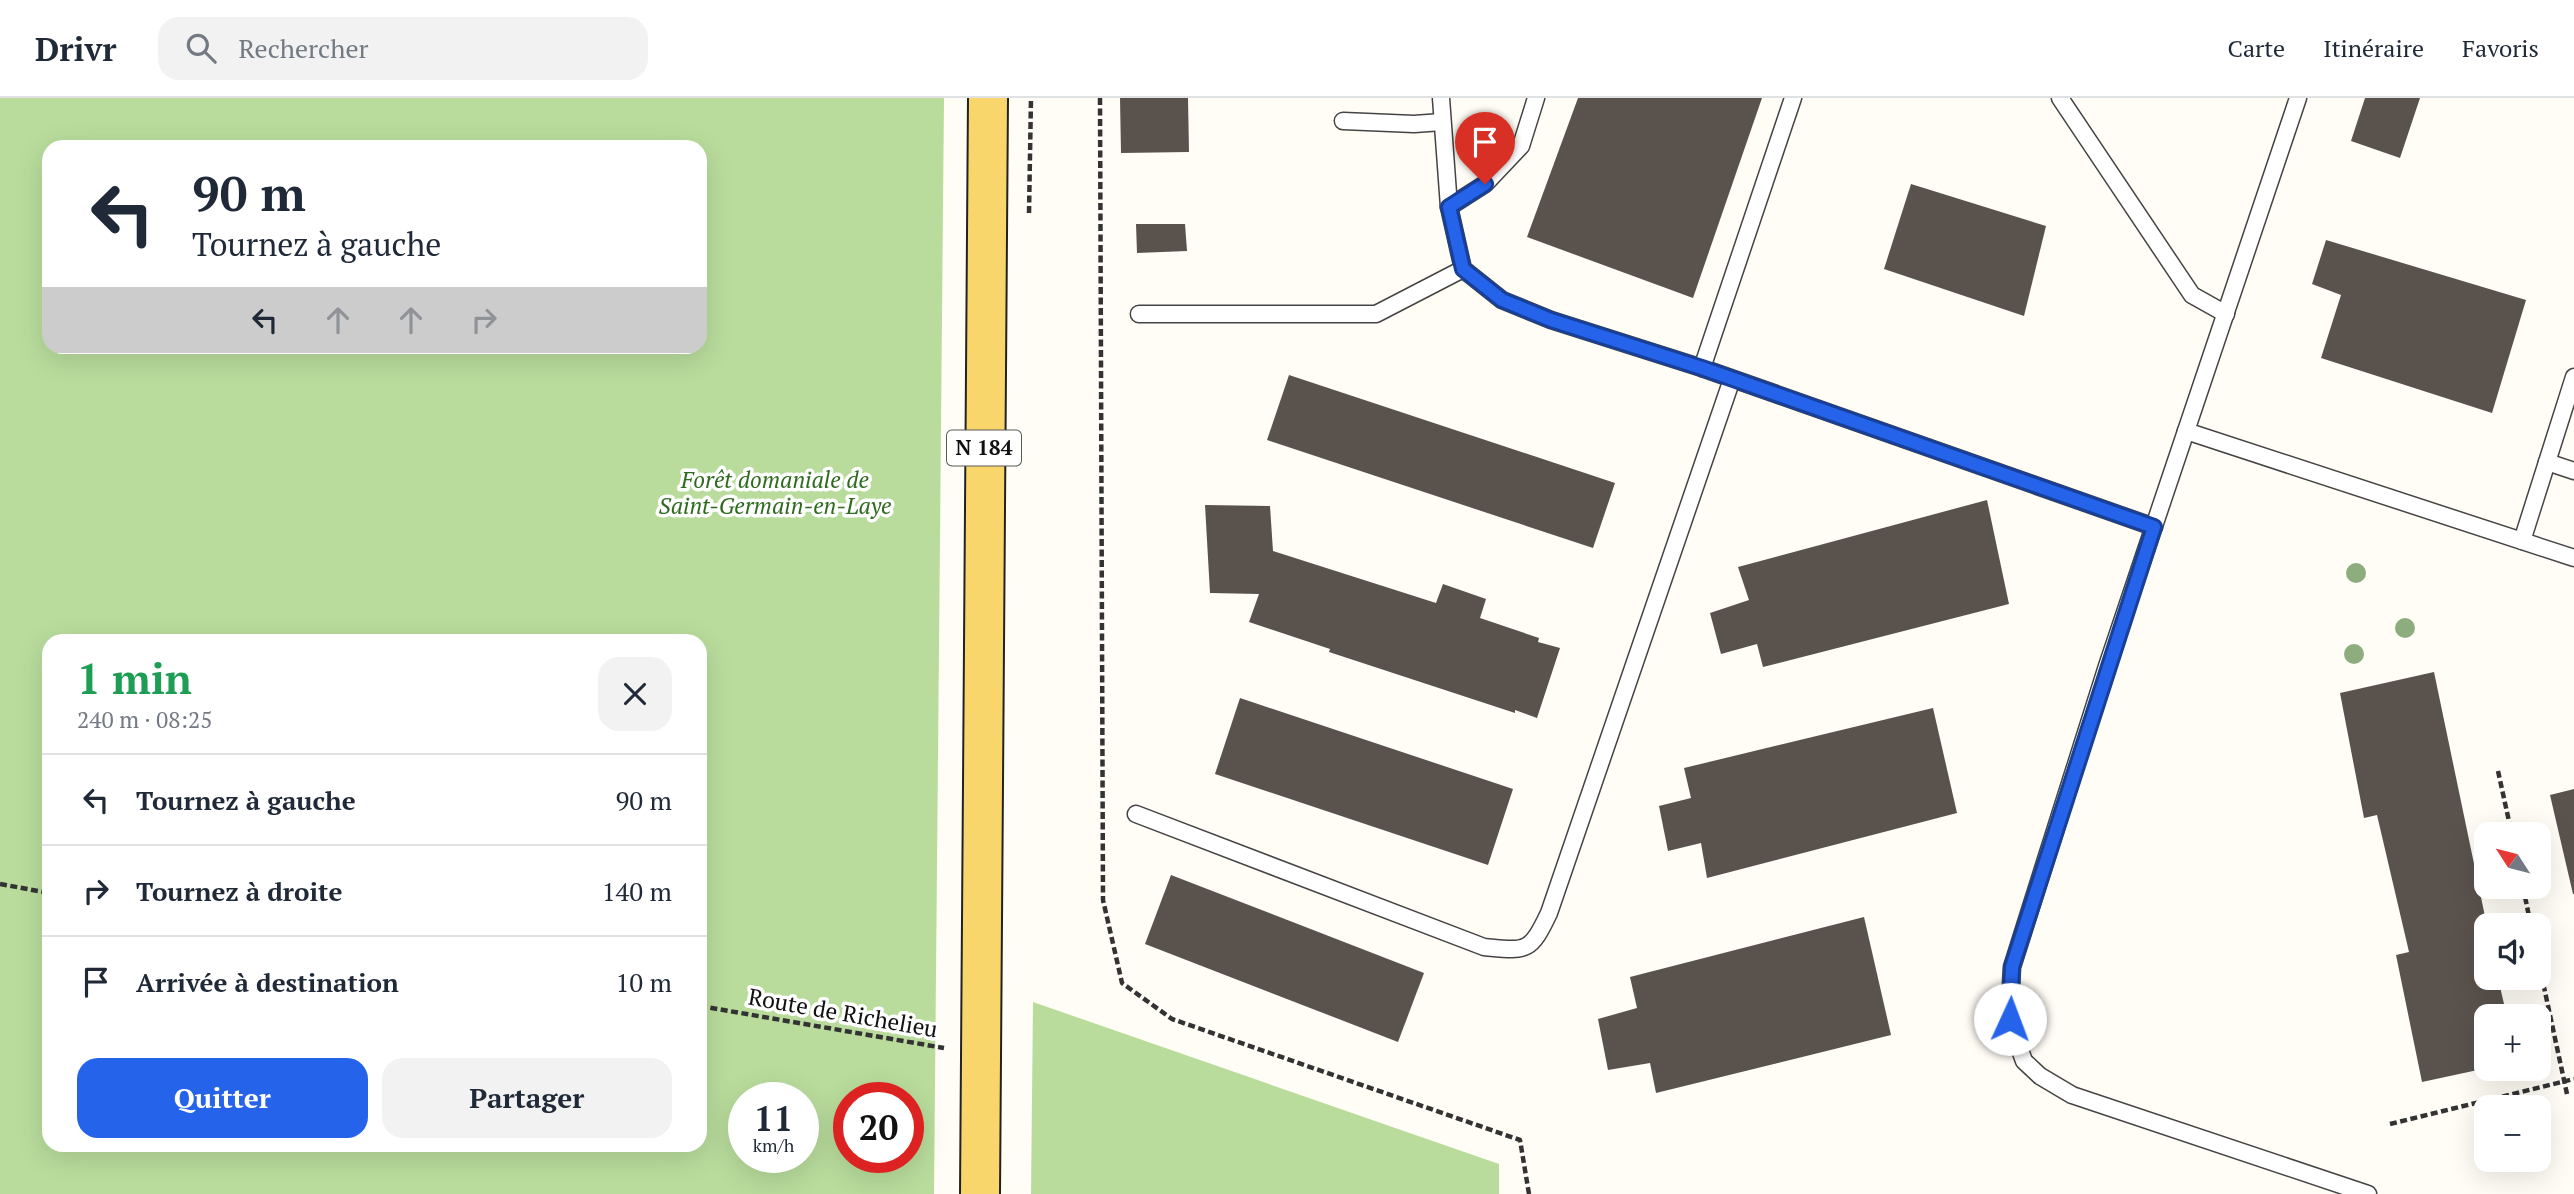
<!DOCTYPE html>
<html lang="fr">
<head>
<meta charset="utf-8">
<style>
	body { margin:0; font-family:"PT Serif",serif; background:#f2f2f3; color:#1f2937; height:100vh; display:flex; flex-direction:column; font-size:26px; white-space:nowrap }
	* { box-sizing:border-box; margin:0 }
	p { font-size:23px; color:#747a83 }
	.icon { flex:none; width:38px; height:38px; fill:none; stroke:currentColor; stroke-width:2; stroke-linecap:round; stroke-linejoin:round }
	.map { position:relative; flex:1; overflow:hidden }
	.panel { position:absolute; left:42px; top:536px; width:665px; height:518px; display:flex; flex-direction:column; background:#fff; border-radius:21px; box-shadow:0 7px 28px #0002 }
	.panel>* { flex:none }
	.top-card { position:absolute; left:42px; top:42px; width:665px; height:214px; border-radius:21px; box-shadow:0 7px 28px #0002; background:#fff; color:#1f2937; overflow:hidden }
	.needle { width:46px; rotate:306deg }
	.tools { position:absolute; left:2474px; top:724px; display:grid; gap:14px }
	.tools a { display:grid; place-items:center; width:77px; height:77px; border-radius:14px; background:#fff; box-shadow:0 7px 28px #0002; font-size:35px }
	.speed { position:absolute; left:728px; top:984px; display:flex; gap:14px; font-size:35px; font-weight:700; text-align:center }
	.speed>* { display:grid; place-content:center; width:91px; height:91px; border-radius:50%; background:#fff; box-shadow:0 7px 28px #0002; line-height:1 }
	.speed small { font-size:18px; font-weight:400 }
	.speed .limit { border:10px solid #d22; background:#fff; color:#111 }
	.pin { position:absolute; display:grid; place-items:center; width:60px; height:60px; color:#fff; margin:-72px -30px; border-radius:50% 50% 50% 0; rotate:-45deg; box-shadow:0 0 7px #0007 }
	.pin .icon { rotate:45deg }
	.me { position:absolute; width:77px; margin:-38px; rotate:2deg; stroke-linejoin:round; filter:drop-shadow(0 0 5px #0008) }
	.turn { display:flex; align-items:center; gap:24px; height:147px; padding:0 35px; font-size:32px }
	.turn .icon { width:91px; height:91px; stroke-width:2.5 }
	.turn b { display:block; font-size:49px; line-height:60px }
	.lanes { display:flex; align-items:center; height:66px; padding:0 35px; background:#0003; justify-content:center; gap:35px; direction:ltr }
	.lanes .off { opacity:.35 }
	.round { display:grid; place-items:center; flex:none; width:74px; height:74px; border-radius:21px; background:#f2f2f3 }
	.head { display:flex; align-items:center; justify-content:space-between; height:119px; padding:0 35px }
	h1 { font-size:42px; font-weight:800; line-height:52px; color:#1e9e55 }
	.primary-button { display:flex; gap:14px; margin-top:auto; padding:14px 35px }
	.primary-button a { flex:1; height:80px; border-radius:21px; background:#2563eb; color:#fff; font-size:28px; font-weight:800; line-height:80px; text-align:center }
	.primary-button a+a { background:#f2f2f3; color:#1f2937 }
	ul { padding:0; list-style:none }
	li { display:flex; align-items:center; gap:21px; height:91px; padding:0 35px; border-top:2px solid #e0e1e3 }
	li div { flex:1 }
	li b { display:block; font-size:26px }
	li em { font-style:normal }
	header { display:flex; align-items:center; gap:42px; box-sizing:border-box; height:98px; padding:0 35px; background:#fff; border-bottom:2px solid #e0e1e3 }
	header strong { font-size:33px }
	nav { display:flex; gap:38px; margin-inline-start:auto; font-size:24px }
	.search { width:490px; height:63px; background:#f2f2f3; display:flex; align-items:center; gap:18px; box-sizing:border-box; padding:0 24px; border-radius:21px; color:#747a83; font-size:26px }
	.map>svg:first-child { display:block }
	.forest { fill:#b9dc9c; fill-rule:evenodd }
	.building { fill:#5a524d }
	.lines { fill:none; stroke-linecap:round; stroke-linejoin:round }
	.lane-casing { stroke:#444; stroke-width:19 }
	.primary-casing { stroke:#222; stroke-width:42 }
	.path { stroke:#333; stroke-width:4.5; stroke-dasharray:7 3.5; stroke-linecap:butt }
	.lane { stroke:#fff; stroke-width:16 }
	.primary { stroke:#f9d66b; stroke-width:38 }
	.tree { fill:#8dad7f }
	.route-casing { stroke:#184099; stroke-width:18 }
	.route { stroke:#2563eb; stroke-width:12 }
	.labels { text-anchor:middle; stroke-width:7; stroke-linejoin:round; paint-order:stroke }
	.shield { fill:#fff; stroke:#585858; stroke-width:2 }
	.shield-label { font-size:21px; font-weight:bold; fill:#111 }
	.park-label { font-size:23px; font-style:italic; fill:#2f6b1f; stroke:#fff }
	.street-label { font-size:23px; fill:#111; stroke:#fff }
</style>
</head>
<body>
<header>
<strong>Drivr</strong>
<div class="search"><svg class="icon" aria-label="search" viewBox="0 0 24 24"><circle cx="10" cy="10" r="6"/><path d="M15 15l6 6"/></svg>Rechercher</div>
<nav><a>Carte</a><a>Itinéraire</a><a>Favoris</a></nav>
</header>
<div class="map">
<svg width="2574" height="1096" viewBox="0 0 2574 1096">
	<rect width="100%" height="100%" fill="#fffdf5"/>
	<g class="forest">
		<path d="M0 0H944L934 1096H0ZM49 49H700V248H49ZM49 542H700V1046H49ZM744 999H803V1059H744ZM849 999H908V1059H849Z"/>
		<polygon points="1033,904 1499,1066 1499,1096 1031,1096"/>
	</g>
	<g class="building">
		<polygon points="1120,0 1188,0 1189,54 1121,55"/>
		<polygon points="1578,0 1762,0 1693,200 1527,139"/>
		<polygon points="2365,0 2420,0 2400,60 2351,43"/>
		<polygon points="1911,86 2046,128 2024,218 1884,171"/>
		<polygon points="1136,126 1185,126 1187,153 1137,155"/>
		<polygon points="2326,142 2526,202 2492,315 2321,260 2341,197 2312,186"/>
		<polygon points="1289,277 1615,385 1593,450 1267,342"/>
		<polygon points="1987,402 2009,506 1763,569 1757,546 1721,556 1710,515 1749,502 1738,469"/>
		<polygon points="1205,407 1270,408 1273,453 1436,505 1443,486 1486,501 1480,520 1539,540 1538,544 1560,550 1537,620 1515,612 1515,615 1329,554 1330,551 1249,524 1259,496 1210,495"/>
		<polygon points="2434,574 2487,828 2487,880 2498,880 2507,919 2487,919 2487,970 2422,984 2396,857 2409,854 2377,717 2364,720 2340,595"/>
		<polygon points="1240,600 1513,691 1488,767 1215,676"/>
		<polygon points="1933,610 1957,715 1707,780 1701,745 1668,753 1659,708 1691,700 1684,670"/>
		<polygon points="2574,691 2574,796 2573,796 2550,697"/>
		<polygon points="1171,777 1424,875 1398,944 1145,846"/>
		<polygon points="1864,819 1891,937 1656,995 1650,965 1608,972 1598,921 1637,910 1630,879"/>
	</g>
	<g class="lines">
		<g class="lane-casing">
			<g id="lane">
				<polyline points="1441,0 1449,109 1463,171 1502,202 1551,222 1702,270 2154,429"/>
				<polyline points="2060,0 2192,197 2226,216"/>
				<polyline points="2298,0 2107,568 2012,869 2009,921 2024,963 2040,978 2072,997 2368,1096"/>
				<polyline points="1343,23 1414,26 1442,24"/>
				<polyline points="1449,109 1485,86 1521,48 1536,0"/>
				<polyline points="1139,216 1376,216 1463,171"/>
				<polyline points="1702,270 1793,0"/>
				<polyline points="2186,333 2574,460"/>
				<polyline points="2547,364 2574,373"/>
				<polyline points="2522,443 2574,279"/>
				<path d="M1136 716 1484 849C1527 853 1530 855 1549 815L1732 281"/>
			</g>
		</g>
		<g class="primary-casing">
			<polyline id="primary" points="980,1096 988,0"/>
		</g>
		<g class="path">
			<polyline points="1100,0 1103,802 1122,885 1172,921 1520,1042 1529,1096"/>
			<polyline points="1029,115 1031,0"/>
			<polyline points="2498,673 2512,737"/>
			<polyline points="0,786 49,795"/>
			<polyline points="2523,789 2531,828"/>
			<polyline points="2539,866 2567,996"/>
			<polyline points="700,908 944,950"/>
			<polyline points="2390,1026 2574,981"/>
		</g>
		<use href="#lane" class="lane"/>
		<use href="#primary" class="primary"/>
	</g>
	<g class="tree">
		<circle cx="2356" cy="475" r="10"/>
		<circle cx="2405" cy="530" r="10"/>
		<circle cx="2354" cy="556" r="10"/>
	</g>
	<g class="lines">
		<g class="route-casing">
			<polyline id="route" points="1485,86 1449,109 1463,171 1502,202 1551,222 1702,270 2154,429 2012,869 2010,921"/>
		</g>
		<use href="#route" class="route"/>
	</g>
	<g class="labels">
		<rect class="shield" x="947" y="332.5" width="74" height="35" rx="5"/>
		<g class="shield-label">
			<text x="984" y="357">N 184</text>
		</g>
		<g class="park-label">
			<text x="775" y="390">Forêt domaniale de<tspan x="775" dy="26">Saint-Germain-en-Laye</tspan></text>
		</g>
		<g class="street-label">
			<text transform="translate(843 915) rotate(10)" y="8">Route de Richelieu</text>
		</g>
	</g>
</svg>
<div class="tools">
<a><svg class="needle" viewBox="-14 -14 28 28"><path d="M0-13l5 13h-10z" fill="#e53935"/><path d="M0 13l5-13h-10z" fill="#747a83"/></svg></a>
<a><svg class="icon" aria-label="sound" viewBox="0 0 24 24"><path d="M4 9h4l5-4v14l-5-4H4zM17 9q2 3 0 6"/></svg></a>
<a>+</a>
<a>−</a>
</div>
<div class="speed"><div>11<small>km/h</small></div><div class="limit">20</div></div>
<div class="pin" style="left:1485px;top:86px;background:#d93025"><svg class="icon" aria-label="arrive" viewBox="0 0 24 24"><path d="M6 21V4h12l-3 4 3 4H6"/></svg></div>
<svg class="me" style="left:2010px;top:921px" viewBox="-20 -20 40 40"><circle r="19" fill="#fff"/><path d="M0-13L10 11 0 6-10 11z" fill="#2563eb"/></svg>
<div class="top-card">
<div class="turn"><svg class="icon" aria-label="left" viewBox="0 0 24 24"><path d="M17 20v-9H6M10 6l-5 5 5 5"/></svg><div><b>90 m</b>Tournez à gauche</div></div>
<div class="lanes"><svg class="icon" aria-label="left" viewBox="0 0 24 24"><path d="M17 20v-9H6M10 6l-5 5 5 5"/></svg><svg class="icon off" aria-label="ahead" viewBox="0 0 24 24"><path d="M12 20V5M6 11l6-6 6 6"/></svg><svg class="icon off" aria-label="ahead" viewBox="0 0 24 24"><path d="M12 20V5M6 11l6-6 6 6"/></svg><svg class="icon off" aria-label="right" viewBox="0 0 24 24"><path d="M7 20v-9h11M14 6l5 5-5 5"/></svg></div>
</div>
<section class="panel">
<div class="head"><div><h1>1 min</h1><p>240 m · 08:25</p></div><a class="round"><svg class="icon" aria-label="close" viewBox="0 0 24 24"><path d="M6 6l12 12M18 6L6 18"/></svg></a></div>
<ul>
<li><svg class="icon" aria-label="left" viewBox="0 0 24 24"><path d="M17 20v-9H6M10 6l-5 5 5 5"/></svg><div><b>Tournez à gauche</b></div><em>90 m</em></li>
<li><svg class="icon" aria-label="right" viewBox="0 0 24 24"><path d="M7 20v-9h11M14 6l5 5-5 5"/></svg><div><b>Tournez à droite</b></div><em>140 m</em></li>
<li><svg class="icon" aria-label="arrive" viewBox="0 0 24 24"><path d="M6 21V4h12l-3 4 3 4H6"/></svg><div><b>Arrivée à destination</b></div><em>10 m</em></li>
</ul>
<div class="primary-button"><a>Quitter</a><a>Partager</a></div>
</section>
</div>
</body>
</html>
